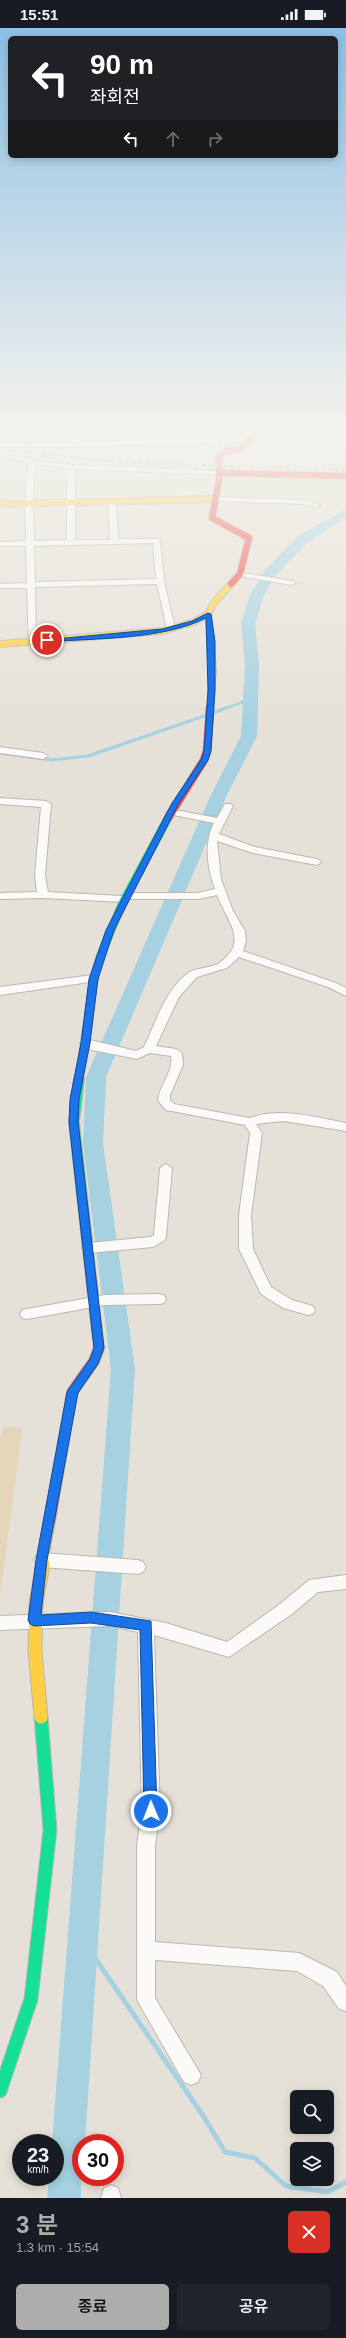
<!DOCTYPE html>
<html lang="ko">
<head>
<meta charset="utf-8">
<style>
	body { margin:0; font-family:Arial,"Noto Sans KR",sans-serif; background:#20242c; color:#f1f3f6; height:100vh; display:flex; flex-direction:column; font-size:15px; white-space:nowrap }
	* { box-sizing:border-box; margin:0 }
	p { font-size:13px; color:#9ea1a6 }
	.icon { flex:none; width:22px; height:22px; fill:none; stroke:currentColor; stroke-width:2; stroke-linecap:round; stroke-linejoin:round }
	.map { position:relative; height:2170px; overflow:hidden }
	.details { display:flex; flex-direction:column; background:#171b24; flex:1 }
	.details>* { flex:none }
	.guide { position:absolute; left:8px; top:8px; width:330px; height:122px; border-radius:6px; box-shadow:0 2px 10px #0003; background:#202124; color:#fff; overflow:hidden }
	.controls { position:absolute; left:290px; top:2062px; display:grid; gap:8px }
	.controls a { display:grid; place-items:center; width:44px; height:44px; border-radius:6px; background:#171b24; box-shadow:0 2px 10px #0003; font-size:20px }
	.speed { position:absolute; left:12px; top:2106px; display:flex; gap:8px; font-size:20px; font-weight:700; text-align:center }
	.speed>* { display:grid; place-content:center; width:52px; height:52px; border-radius:50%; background:#171b24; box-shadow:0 2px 10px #0003; line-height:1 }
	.speed small { font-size:10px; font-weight:400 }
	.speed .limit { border:6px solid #d22; background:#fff; color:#111 }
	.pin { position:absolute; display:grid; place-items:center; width:34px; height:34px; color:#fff; margin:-17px; border:2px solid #fff; border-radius:50%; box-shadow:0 1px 4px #0007 }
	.me { position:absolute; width:44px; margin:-22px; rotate:359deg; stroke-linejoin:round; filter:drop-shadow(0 0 3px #0008) }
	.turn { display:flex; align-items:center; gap:14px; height:84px; padding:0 16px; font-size:18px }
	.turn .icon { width:52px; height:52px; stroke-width:2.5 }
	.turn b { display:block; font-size:28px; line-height:34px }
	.lanes { display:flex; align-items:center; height:38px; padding:0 16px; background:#0003; justify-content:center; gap:20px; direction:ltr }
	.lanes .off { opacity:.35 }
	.round { display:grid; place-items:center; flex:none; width:42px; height:42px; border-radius:6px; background:#20242c }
	.summary { display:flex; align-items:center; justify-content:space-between; height:68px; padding:0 16px }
	h1 { font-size:24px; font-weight:600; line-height:30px; color:#adadab }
	.cta { display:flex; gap:8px; margin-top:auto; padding:8px 16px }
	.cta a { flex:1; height:46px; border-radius:6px; background:#adadab; color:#111; font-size:16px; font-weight:600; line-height:46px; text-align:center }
	.cta a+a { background:#20242c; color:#f1f3f6 }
	.status { display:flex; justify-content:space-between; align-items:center; height:28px; padding:0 20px; background:#171b24; direction:ltr }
	.status svg { height:11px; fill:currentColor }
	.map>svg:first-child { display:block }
	.green { fill:#e5d5b9 }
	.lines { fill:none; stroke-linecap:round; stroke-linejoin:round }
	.stream-far2 { stroke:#a5d1e1; stroke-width:2.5 }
	.stream-far1 { stroke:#a5d1e1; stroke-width:3 }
	.stream { stroke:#a5d1e1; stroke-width:5 }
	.river { fill:#a5d1e1; fill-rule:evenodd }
	.street-casing { stroke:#bbb7af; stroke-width:2 }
	.fast-far2-casing { stroke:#bbb7af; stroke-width:9 }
	.fast-far1-casing { stroke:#bbb7af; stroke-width:12 }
	.fast-casing { stroke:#bbb7af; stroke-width:15 }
	.slow-far2-casing { stroke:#bbb7af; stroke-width:8 }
	.slow-far1-casing { stroke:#bbb7af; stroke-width:12 }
	.slow-casing { stroke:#bbb7af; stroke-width:15 }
	.jam-far2-casing { stroke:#bbb7af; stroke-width:8 }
	.jam-far1-casing { stroke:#bbb7af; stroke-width:9 }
	.jam-casing { stroke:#bbb7af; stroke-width:12 }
	.street { fill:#fbfaf9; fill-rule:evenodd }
	.fast-far2 { stroke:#16e098; stroke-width:8 }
	.fast-far1 { stroke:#16e098; stroke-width:10 }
	.fast { stroke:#16e098; stroke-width:13 }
	.slow-far2 { stroke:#ffcf43; stroke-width:6 }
	.slow-far1 { stroke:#ffcf43; stroke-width:10 }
	.slow { stroke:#ffcf43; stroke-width:13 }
	.jam-far2 { stroke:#f24e42; stroke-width:6 }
	.jam-far1 { stroke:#f24e42; stroke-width:8 }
	.jam { stroke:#f24e42; stroke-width:10 }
	.rail { stroke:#b5b4b2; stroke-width:2; stroke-dasharray:3.5 3.5; stroke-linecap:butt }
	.route { fill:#1a73e8; stroke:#114b97 }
</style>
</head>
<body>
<div class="status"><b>15:51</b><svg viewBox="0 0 49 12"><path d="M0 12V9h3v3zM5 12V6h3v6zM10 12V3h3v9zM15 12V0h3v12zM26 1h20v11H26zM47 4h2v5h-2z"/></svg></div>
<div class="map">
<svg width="346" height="2170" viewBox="0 0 346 2170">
	<rect width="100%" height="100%" fill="#e6e1d8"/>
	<polygon class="green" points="5,1398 22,1401 0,1569 0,1410"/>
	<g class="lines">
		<polyline class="stream-far2" points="223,681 251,671"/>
		<g class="stream-far1">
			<polyline points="213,685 226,680"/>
			<polyline points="0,725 51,732 88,728 207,687"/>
		</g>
		<polyline class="stream" points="84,1914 204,2089 225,2124 255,2130 286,2158 328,2164 346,2154"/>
		<polygon class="river" points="346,481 346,490 309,513 275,548 263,569 255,596 259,637 257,708 226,769 106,1049 103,1115 135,1341 85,2115 81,2115 81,2170 47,2170 49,2149 55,2149 55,2115 52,2115 111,1341 83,1115 86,1049 210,769 241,708 245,637 241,596 249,569 264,543 299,507"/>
		<g class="street-casing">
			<g id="street">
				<polygon points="13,397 19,397 20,416 74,414 75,397 81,397 82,414 140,412 138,397 144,397 147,412 212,410 214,397 220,397 218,412 220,419 228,424 224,426 215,421 212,414 78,419 0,419 0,415 13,416"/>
				<path d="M259 397C290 397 317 407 346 418V422L299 405Z"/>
				<path d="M8 427 57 436 224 443 225 445 221 447 75 441V512H110L108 473 112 471 116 473 118 511H160L164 553 175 601 174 603 167 601 157 556 35 559 36 613 29 615 27 560H0V556L27 555 26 518H0V514L26 513 25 475 28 435 8 431ZM35 436 67 441V512L34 513 33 475ZM153 515 156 551 35 554 34 518Z"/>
				<polygon points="211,469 303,472 320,477 316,479 303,476 214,473 211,473"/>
				<polygon points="237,544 292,553 296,555 292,557 240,548 236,546"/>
				<polygon points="0,719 43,725 48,728 43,731 0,725"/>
				<path d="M0 770 46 773 51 776 45 847 48 864 122 868 127 865H197L215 861C207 840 204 814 214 795L168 786 166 784 171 781 217 790 225 776H231L233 778 219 806 255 819 317 831 322 834 317 837 253 825 217 813 221 851 233 883 245 903 246 913 243 923 336 955 346 960V968L328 959 239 929 227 940 197 949 179 969 156 1018 176 1021 182 1025 183 1037 170 1067V1072L174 1076 249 1090C281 1079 314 1089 346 1095V1103L284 1093 256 1096 262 1105 251 1187 253 1221 271 1259 292 1272 313 1278 315 1282 313 1286 308 1287 283 1280 261 1266 239 1221V1187L250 1105 245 1097 166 1082 158 1073C159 1057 174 1044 171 1028L150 1025 137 1031 92 1022 80 1015 86 1011 136 1023 144 1019C156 994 165 962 188 945 196 940 209 940 218 936 221 934 224 931 227 928 246 910 224 887 217 867L199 871H130L125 874 43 870 0 871V865L37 864 35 847 41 779 0 776Z"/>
				<polygon points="93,947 99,951 97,953 0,967 0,959"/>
				<polygon points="166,1136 172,1140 166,1209 165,1212 153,1219 89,1225 84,1223 82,1220 84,1217 89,1215 150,1209 154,1207 160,1140"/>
				<polygon points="159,1266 164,1267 166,1271 164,1275 159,1276 105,1277 27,1291 22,1290 20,1286 22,1282 27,1281 105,1267"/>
				<polygon points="42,1525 138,1532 143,1534 146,1539 143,1544 138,1546 42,1539 37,1537 34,1532 37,1527"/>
				<polygon points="346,1547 346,1561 318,1564 292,1586 229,1629 154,1607 160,1783 155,1817 155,1914 299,1925 337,1944 346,1958 346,1983 339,1981 323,1958 297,1943 155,1932 155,1970 201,2047 198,2054 191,2057 184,2054 137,1972 137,1817 142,1783 138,1604 110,1598 0,1602 0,1588 110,1584 166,1595 227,1614 280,1576 309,1552"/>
				<polygon points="111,2157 118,2160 121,2170 101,2170 104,2160"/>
			</g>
		</g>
		<g class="fast-far2-casing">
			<polyline id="fast-far2" points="79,1052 94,951 100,929 122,876 168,790"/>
		</g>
		<g class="fast-far1-casing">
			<polyline id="fast-far1" points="79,1051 74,1094 96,1295"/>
		</g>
		<g class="fast-casing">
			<polyline id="fast" points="0,2063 31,1971 50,1802 41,1689"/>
		</g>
		<g class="slow-far2-casing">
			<g id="slow-far2">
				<polyline points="0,476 214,471"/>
				<polyline points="0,616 162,603 194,594 208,586"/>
				<polyline points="211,669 213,641 208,586 213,576 231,556"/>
			</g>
		</g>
		<g class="slow-far1-casing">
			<polyline id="slow-far1" points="42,1537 50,1493"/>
		</g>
		<g class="slow-casing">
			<polyline id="slow" points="41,1689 35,1623 36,1575 43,1536"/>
		</g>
		<g class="jam-far2-casing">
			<g id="jam-far2">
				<polyline points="221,445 346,448"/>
				<polyline points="231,556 240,546 249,510 212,490 219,452 219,430 224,424 241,421 262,397"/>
				<polyline points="210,681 211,669"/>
			</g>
		</g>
		<g class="jam-far1-casing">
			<polyline id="jam-far1" points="168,790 204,732 207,723 210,680"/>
		</g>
		<g class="jam-casing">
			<polyline id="jam" points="50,1493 72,1364 94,1333 99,1320 96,1295"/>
		</g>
		<use href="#street" class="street"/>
		<use href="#fast-far2" class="fast-far2"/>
		<use href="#fast-far1" class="fast-far1"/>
		<use href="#fast" class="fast"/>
		<use href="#slow-far2" class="slow-far2"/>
		<use href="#slow-far1" class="slow-far1"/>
		<use href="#slow" class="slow"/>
		<use href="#jam-far2" class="jam-far2"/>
		<use href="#jam-far1" class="jam-far1"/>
		<use href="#jam" class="jam"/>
		<polyline class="rail" points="0,421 117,434 346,442"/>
	</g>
	<linearGradient id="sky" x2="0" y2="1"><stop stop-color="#8dc0e5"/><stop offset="0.57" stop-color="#f4f2ed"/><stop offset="1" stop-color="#f4f2ed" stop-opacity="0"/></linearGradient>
	<rect width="346" height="701" fill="url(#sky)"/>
	<path class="route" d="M208 585 211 586 215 613V662L211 723 208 732 179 775 114 902 98 951 90 1015 79 1071 78 1094 104 1320 98 1336 78 1365 47 1532 41 1587 91 1584 151 1593 157 1783 155 1788 151 1790 146 1788 144 1783 140 1602 91 1595 34 1598 30 1596 28 1592 36 1532 67 1364 90 1331 94 1320 69 1094 70 1071 81 1015 89 951 106 902 172 775 201 732 204 723 208 662 206 590C163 612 95 610 47 614L44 612 162 601 192 593Z"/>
</svg>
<div class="controls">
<a><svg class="icon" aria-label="search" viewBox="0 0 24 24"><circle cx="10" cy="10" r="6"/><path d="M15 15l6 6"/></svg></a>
<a><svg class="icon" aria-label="layers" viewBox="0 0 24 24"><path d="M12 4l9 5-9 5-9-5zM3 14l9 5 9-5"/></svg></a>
</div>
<div class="speed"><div>23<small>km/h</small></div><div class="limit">30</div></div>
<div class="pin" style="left:47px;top:612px;background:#d93025"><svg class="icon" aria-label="arrive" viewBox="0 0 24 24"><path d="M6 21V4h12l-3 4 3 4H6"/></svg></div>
<svg class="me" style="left:151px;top:1783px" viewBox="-20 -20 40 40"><circle r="17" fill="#1a73e8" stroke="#fff" stroke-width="3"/><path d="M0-11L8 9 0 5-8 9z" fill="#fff"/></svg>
<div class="guide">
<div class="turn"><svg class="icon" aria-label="left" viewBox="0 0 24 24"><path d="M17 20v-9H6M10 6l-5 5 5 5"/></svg><div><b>90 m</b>좌회전</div></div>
<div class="lanes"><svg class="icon" aria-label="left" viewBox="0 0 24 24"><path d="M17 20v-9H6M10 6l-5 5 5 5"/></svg><svg class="icon off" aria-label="ahead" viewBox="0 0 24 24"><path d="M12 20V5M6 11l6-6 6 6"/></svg><svg class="icon off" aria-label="right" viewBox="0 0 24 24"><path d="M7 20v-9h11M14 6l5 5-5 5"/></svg></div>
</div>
</div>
<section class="details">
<div class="summary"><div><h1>3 분</h1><p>1.3 km · 15:54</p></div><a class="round" style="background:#d93025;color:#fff"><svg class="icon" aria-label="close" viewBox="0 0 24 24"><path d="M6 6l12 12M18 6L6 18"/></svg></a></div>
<div class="cta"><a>종료</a><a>공유</a></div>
</section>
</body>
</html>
